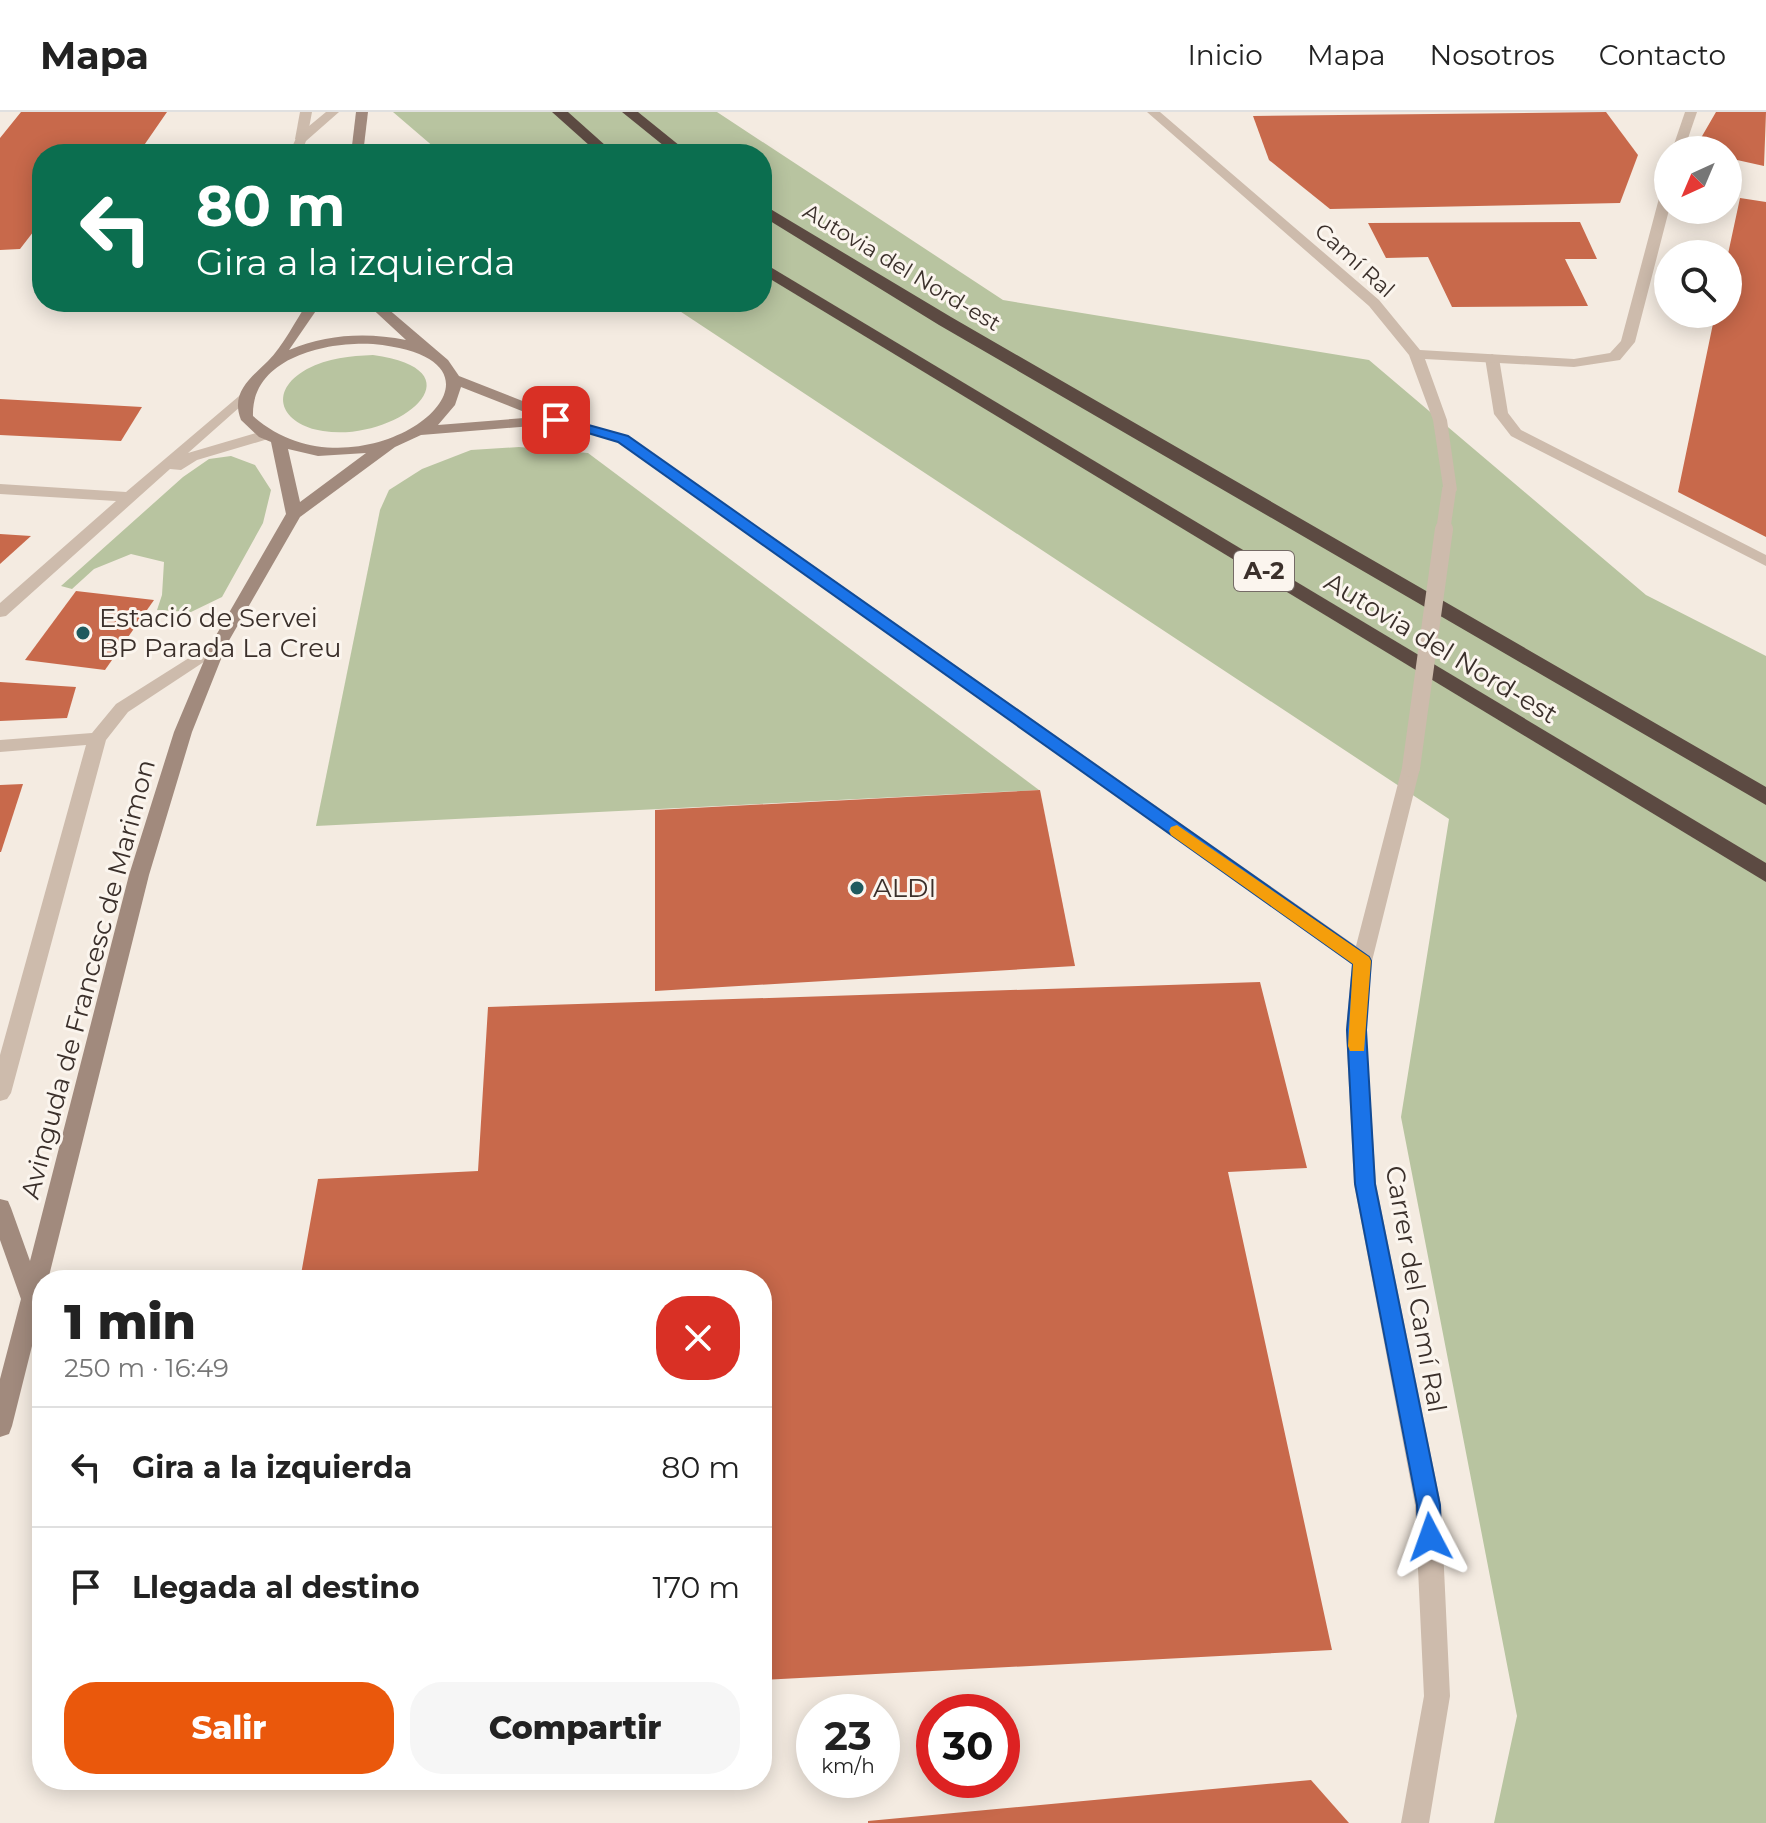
<!DOCTYPE html>
<html lang="es">
<head>
<meta charset="utf-8">
<style>
	body { margin:0; font-family:Montserrat,sans-serif; background:#f6f6f6; color:#222; height:100vh; display:flex; flex-direction:column; font-size:30px; white-space:nowrap }
	* { box-sizing:border-box; margin:0 }
	p { font-size:26px; color:#767676 }
	.icon { flex:none; width:44px; height:44px; fill:none; stroke:currentColor; stroke-width:2; stroke-linecap:round; stroke-linejoin:round }
	.map { position:relative; flex:1; overflow:hidden }
	.side { position:absolute; left:32px; top:1158px; width:740px; height:520px; display:flex; flex-direction:column; background:#fff; border-radius:32px; box-shadow:0 4px 20px #0003 }
	.side>* { flex:none }
	.banner { position:absolute; left:32px; top:32px; width:740px; height:168px; border-radius:32px; box-shadow:0 4px 20px #0003; background:#0b6e4f; color:#fff; overflow:hidden }
	.needle { width:52px; rotate:224deg }
	.buttons { position:absolute; left:1654px; top:24px; display:grid; gap:16px }
	.buttons a { display:grid; place-items:center; width:88px; height:88px; border-radius:50%; background:#fff; box-shadow:0 4px 20px #0003; font-size:40px }
	.speed { position:absolute; left:796px; top:1582px; display:flex; gap:16px; font-size:40px; font-weight:700; text-align:center }
	.speed>* { display:grid; place-content:center; width:104px; height:104px; border-radius:50%; background:#fff; box-shadow:0 4px 20px #0003; line-height:1 }
	.speed small { font-size:20px; font-weight:400 }
	.speed .limit { border:12px solid #d22; background:#fff; color:#111 }
	.pin { position:absolute; display:grid; place-items:center; width:68px; height:68px; color:#fff; margin:-34px; border-radius:16px; box-shadow:0 4px 12px #0006 }
	.me { position:absolute; width:88px; margin:-44px; rotate:356deg; stroke-linejoin:round; filter:drop-shadow(0 0 6px #0008) }
	.turn { display:flex; align-items:center; gap:28px; height:168px; padding:0 32px; font-size:36px }
	.turn .icon { width:104px; height:104px; stroke-width:2.5 }
	.turn b { display:block; font-size:56px; line-height:68px }
	.round { display:grid; place-items:center; flex:none; width:84px; height:84px; border-radius:32px; background:#f6f6f6 }
	.head { display:flex; align-items:center; justify-content:space-between; height:136px; padding:0 32px }
	h1 { font-size:48px; font-weight:800; line-height:60px }
	.primary-button { display:flex; gap:16px; margin-top:auto; padding:16px 32px }
	.primary-button a { flex:1; height:92px; border-radius:32px; background:#ea580c; color:#fff; font-size:32px; font-weight:800; line-height:92px; text-align:center }
	.primary-button a+a { background:#f6f6f6; color:#222 }
	ul { padding:0; list-style:none }
	li { display:flex; align-items:center; gap:24px; height:120px; padding:0 32px; border-top:2px solid #e0e0e0 }
	li div { flex:1 }
	li b { display:block; font-size:30px }
	li em { font-style:normal }
	header { display:flex; align-items:center; gap:48px; box-sizing:border-box; height:112px; padding:0 40px; background:#fff; border-bottom:2px solid #e0e0e0 }
	header strong { font-size:38px }
	nav { display:flex; gap:44px; margin-inline-start:auto; font-size:28px }
	.map>svg:first-child { display:block }
	.green { fill:#b8c4a0 }
	.building { fill:#c8694b }
	.lines { fill:none; stroke-linecap:round; stroke-linejoin:round }
	.service { fill:#cdbbac; fill-rule:evenodd }
	.pedestrian { fill:#cdbbac; fill-rule:evenodd }
	.minor { fill:#cdbbac; fill-rule:evenodd }
	.secondary { fill:#a18a7d; fill-rule:evenodd }
	.motorway { fill:#5c4a42; fill-rule:evenodd }
	.minor-bridge-far1 { stroke:#cdbbac; stroke-width:14 }
	.minor-bridge { stroke:#cdbbac; stroke-width:18 }
	.route { fill:#1a73e8; stroke:#114b97; stroke-width:2 }
	.slow { fill:#f59e0b }
	.poi-dot { fill:#1f5a5e; stroke:#fbf5ee; stroke-width:3 }
	.labels { text-anchor:middle; stroke-width:6; stroke-linejoin:round; paint-order:stroke }
	.far-street-label { font-size:22px; fill:#3b302b; stroke:#fbf5ee }
	.shield { fill:#fbf5ee; stroke:#756b66; stroke-width:2 }
	.shield-label { font-size:24px; font-weight:bold; fill:#3b302b }
	.poi-label { font-size:26px; fill:#3b302b; stroke:#fbf5ee; text-anchor:start }
	.street-label { font-size:26px; fill:#3b302b; stroke:#fbf5ee }
</style>
</head>
<body>
<header>
<strong>Mapa</strong>
<nav><a>Inicio</a><a>Mapa</a><a>Nosotros</a><a>Contacto</a></nav>
</header>
<div class="map">
<svg width="1766" height="1711" viewBox="0 0 1766 1711">
	<rect width="100%" height="100%" fill="#f4ebe1"/>
	<g class="green">
		<polygon points="393,0 717,0 1003,188 1369,248 1646,483 1766,544 1766,1711 1494,1711 1517,1604 1401,1005 1449,707 666,190 762,190 762,42 442,42"/>
		<path d="M373 243C487 259 395 331 323 319 282 313 266 280 307 257 328 246 350 244 373 243Z"/>
		<polygon points="519,335 588,341 1039,678 316,714 380,398 389,378 422,357 471,338"/>
		<polygon points="231,344 255,353 271,378 263,411 222,485 191,500 157,498 162,483 164,450 131,442 94,457 72,477 61,474 183,365 209,347"/>
	</g>
	<g class="building">
		<polygon points="21,0 167,0 138,42 42,42 42,115 37,115 20,137 0,138 0,26"/>
		<polygon points="1606,0 1638,43 1620,91 1330,97 1269,48 1253,4"/>
		<polygon points="1716,0 1766,0 1764,54 1728,46 1728,38 1694,38"/>
		<polygon points="1740,86 1766,90 1766,425 1678,380 1715,202 1728,202 1728,142"/>
		<polygon points="1580,110 1597,147 1565,147 1588,194 1452,195 1428,145 1386,146 1368,111"/>
		<polygon points="0,287 142,295 121,329 0,323"/>
		<polygon points="0,422 31,424 0,452"/>
		<polygon points="76,479 154,488 105,558 25,548"/>
		<polygon points="0,570 76,575 67,606 0,609"/>
		<polygon points="23,672 1,740 0,740 0,673"/>
		<polygon points="1040,678 1075,854 655,879 655,698"/>
		<polygon points="1260,870 1307,1056 1228,1060 1332,1538 762,1568 762,1168 300,1168 318,1067 478,1059 488,895"/>
		<polygon points="1311,1668 1349,1711 868,1711 868,1709"/>
	</g>
	<g class="lines">
		<polygon class="service" points="1492,242 1499,246 1508,301 1521,318 1766,443 1766,454 1511,324 1494,302 1485,246"/>
		<polygon class="pedestrian" points="300,0 312,0 307,27 301,31 295,27"/>
		<g class="minor">
			<polygon points="326,0 339,0 306,29 301,42 289,42 297,24"/>
			<polygon points="1147,0 1160,0 1379,188 1420,238 1574,247 1610,241 1621,229 1662,75 1668,71 1669,98 1635,230 1620,248 1574,255 1425,247 1447,308 1457,378 1454,381 1444,381 1433,308 1409,243 1369,194"/>
			<polygon points="1685,0 1697,0 1684,38 1672,38"/>
			<polygon points="245,279 252,283 250,286 188,341 263,319 271,324 268,327 197,348 181,358 170,357 6,504 0,505 0,491 116,389 0,382 0,372 126,380"/>
			<polygon points="556,304 628,324 1356,834 1402,656 1411,650 1417,652 1420,656 1372,849 1366,918 1376,1072 1441,1393 1450,1584 1429,1711 1401,1711 1424,1584 1415,1393 1354,1072 1346,918 1352,852 618,330 551,311 551,305"/>
			<polygon points="219,527 225,528 227,532 225,536 128,600 106,628 11,981 7,987 0,989 0,943 86,633 0,640 0,628 92,621 116,592"/>
		</g>
		<g class="secondary">
			<polygon points="356,0 368,0 363,42 351,42"/>
			<path d="M308 190H322L289 238C327 222 367 220 406 228L365 190H380L448 248 459 264 558 303 563 308 556 312 421 323 395 335 300 405 227 532 192 620 149 763 48 1168H42V1194L12 1314 9 1322 0 1325V1267L21 1187 0 1128V1087L8 1089 11 1096 30 1149 129 763 174 620 211 532 286 402 271 330 259 325 241 308C230 280 251 266 268 249 283 234 296 208 308 190ZM373 232C551 249 361 400 253 304 251 246 326 229 373 232ZM461 275 537 305 438 313 455 293ZM288 337 318 344 366 341 300 390Z"/>
		</g>
		<g class="motorway">
			<polygon points="552,0 568,0 615,42 599,42"/>
			<polygon points="622,0 638,0 690,42 674,42"/>
			<polygon points="762,92 951,205 1766,675 1766,693 939,213 762,104"/>
			<polygon points="762,150 1766,751 1766,770 762,162"/>
		</g>
		<polyline class="minor-bridge-far1" points="1443,419 1449,378"/>
		<polyline class="minor-bridge" points="1411,656 1444,417"/>
	</g>
	<polygon class="route" points="556,304 628,324 1369,845 1371,849 1366,918 1375,1072 1440,1393 1441,1425 1438,1433 1430,1436 1422,1433 1418,1425 1417,1393 1355,1072 1347,918 1353,852 618,330 551,310 551,305"/>
	<polygon class="slow" points="1177,713 1369,845 1371,849 1364,939 1350,939 1348,934 1353,852 1171,723 1169,719 1171,715"/>
	<g class="poi-dot">
		<circle cx="83" cy="521" r="8"/>
		<circle cx="857" cy="776" r="8"/>
	</g>
	<g class="labels">
		<g class="far-street-label">
			<text transform="translate(1355 148) rotate(42)" y="8">Camí Ral</text>
			<text transform="translate(902 155) rotate(31)" y="8">Autovia del Nord-est</text>
		</g>
		<rect class="shield" x="1234" y="439" width="60" height="40" rx="6"/>
		<g class="shield-label">
			<text x="1264" y="467">A-2</text>
		</g>
		<g class="poi-label">
			<text x="99" y="515">Estació de Servei<tspan x="99" dy="30">BP Parada La Creu</tspan></text>
			<text x="873" y="785">ALDI</text>
		</g>
		<g class="street-label">
			<text transform="translate(1441 536) rotate(31)" y="9">Autovia del Nord-est</text>
			<text transform="translate(88 867) rotate(-75)" y="9">Avinguda de Francesc de Marimon</text>
			<text transform="translate(1416 1177) rotate(80)" y="9">Carrer del Camí Ral</text>
		</g>
	</g>
</svg>
<div class="buttons">
<a><svg class="needle" viewBox="-14 -14 28 28"><path d="M0-13l5 13h-10z" fill="#e53935"/><path d="M0 13l5-13h-10z" fill="#767676"/></svg></a>
<a><svg class="icon" aria-label="search" viewBox="0 0 24 24"><circle cx="10" cy="10" r="6"/><path d="M15 15l6 6"/></svg></a>
</div>
<div class="speed"><div>23<small>km/h</small></div><div class="limit">30</div></div>
<div class="pin" style="left:556px;top:308px;background:#d93025"><svg class="icon" aria-label="arrive" viewBox="0 0 24 24"><path d="M6 21V4h12l-3 4 3 4H6"/></svg></div>
<svg class="me" style="left:1430px;top:1425px" viewBox="-20 -20 40 40"><path d="M0-17L14 15 0 8-14 15z" fill="#1a73e8" stroke="#fff" stroke-width="4"/></svg>
<div class="banner">
<div class="turn"><svg class="icon" aria-label="left" viewBox="0 0 24 24"><path d="M17 20v-9H6M10 6l-5 5 5 5"/></svg><div><b>80 m</b>Gira a la izquierda</div></div>
</div>
<section class="side">
<div class="head"><div><h1>1 min</h1><p>250 m · 16:49</p></div><a class="round" style="background:#d93025;color:#fff"><svg class="icon" aria-label="close" viewBox="0 0 24 24"><path d="M6 6l12 12M18 6L6 18"/></svg></a></div>
<ul>
<li><svg class="icon" aria-label="left" viewBox="0 0 24 24"><path d="M17 20v-9H6M10 6l-5 5 5 5"/></svg><div><b>Gira a la izquierda</b></div><em>80 m</em></li>
<li><svg class="icon" aria-label="arrive" viewBox="0 0 24 24"><path d="M6 21V4h12l-3 4 3 4H6"/></svg><div><b>Llegada al destino</b></div><em>170 m</em></li>
</ul>
<div class="primary-button"><a>Salir</a><a>Compartir</a></div>
</section>
</div>
</body>
</html>
